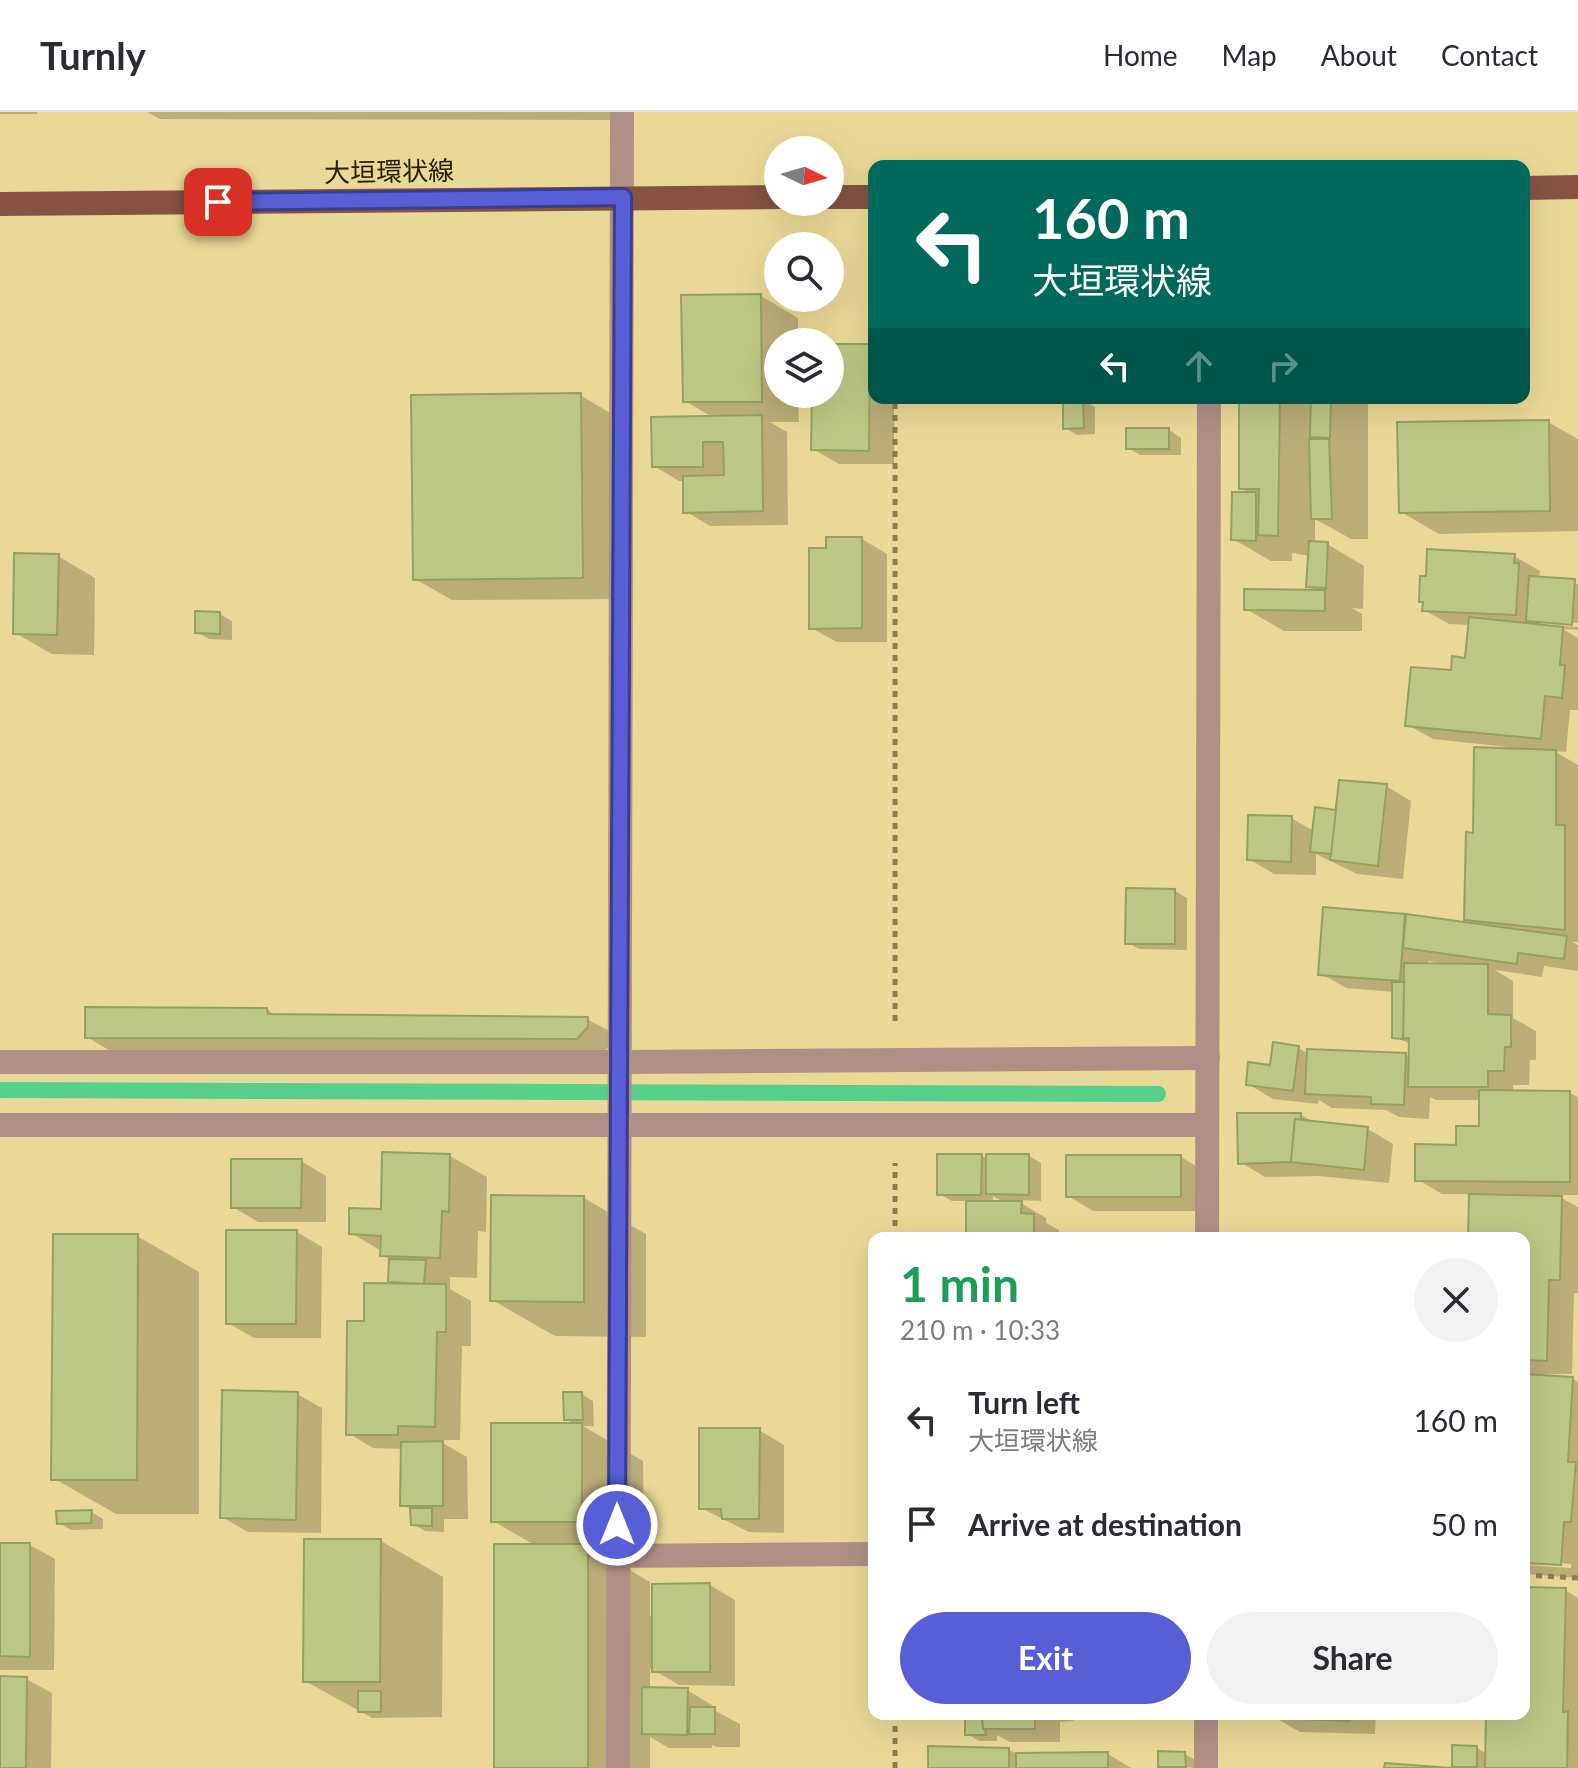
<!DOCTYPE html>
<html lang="en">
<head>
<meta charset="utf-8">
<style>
	body { margin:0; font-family:Lato,"Noto Sans JP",sans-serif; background:#f2f2f3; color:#2b2b33; height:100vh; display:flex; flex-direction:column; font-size:30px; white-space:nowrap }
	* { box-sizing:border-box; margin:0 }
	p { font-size:26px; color:#7c7c81 }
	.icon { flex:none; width:44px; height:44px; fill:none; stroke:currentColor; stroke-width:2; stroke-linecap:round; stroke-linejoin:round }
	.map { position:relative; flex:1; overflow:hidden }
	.side { position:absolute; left:868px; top:1120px; width:662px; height:488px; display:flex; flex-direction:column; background:#fff; border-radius:16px; box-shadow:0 8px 32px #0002 }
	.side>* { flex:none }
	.hud { position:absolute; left:868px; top:48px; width:662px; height:244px; border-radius:16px; box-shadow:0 8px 32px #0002; background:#00695c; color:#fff; overflow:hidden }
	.needle { width:52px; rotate:95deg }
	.buttons { position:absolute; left:764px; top:24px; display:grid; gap:16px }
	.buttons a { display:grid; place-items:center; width:80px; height:80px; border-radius:50%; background:#fff; box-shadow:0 8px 32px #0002; font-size:40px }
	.pin { position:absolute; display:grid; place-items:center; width:68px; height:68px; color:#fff; margin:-34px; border-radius:16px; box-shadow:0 4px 12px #0006 }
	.me { position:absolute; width:88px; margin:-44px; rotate:0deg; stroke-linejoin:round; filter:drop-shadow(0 0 6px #0008) }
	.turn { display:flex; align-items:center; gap:28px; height:168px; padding:0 32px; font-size:36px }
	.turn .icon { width:104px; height:104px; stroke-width:2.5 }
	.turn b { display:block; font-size:56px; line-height:68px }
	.lanes { display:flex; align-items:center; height:76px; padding:0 32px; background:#0003; justify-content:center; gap:40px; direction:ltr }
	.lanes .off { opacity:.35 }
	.round { display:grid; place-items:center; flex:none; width:84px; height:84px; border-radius:42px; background:#f2f2f3 }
	.headline { display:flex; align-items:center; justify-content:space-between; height:136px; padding:0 32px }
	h1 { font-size:48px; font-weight:700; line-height:60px; color:#1e9e55 }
	.button { display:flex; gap:16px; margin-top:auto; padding:16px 32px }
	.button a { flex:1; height:92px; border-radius:48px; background:#575ed6; color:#fff; font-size:32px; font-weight:700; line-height:92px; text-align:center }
	.button a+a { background:#f2f2f3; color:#2b2b33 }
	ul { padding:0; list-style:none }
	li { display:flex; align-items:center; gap:24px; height:104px; padding:0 32px }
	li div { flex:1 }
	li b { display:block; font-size:30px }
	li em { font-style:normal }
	header { display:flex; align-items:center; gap:48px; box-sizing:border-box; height:112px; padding:0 40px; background:#fff; border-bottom:2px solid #e1e1e2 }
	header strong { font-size:38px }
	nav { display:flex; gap:44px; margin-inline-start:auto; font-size:28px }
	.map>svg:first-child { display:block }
	.shadow { fill:#0003; fill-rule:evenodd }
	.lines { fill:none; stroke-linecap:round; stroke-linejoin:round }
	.stream { stroke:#56cf8b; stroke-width:16 }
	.building { fill:#bcc785; stroke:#959f5f; stroke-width:2 }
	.path { stroke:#897d4e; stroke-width:5; stroke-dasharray:6 6; stroke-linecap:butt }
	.street { stroke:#ae9087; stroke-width:24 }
	.primary { stroke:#865244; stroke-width:24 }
	.route-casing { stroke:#393d8b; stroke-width:20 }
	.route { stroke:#575ed6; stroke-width:14 }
	.labels { text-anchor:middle; stroke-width:7; stroke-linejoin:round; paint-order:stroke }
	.street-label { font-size:26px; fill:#272005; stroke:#ead996 }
</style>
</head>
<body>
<header>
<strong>Turnly</strong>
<nav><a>Home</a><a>Map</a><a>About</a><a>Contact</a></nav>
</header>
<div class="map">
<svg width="1578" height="1656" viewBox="0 0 1578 1656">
	<rect width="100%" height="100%" fill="#ead996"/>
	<g class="shadow">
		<rect x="0" y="0" width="37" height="2"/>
		<polygon points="147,0 618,0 618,8 160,7"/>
		<polygon points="761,184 798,206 798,230 778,230 778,282 798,282 799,310 770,310 787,320 788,413 710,414 685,399 685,369 679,369 654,354 714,306 685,289"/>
		<polygon points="830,234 869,234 874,237 874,286 894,286 894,352 839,352 813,337 814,282 830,282"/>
		<polygon points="580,283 617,305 619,487 452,488 415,467"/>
		<polygon points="1241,286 1368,286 1368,427 1351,427 1315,407 1315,432 1327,432 1364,454 1363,497 1352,496 1362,502 1362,519 1284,519 1246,497 1319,480 1308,474 1310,444 1292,441 1292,449 1271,449 1233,427 1251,382 1241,376"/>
		<polygon points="1082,288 1095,295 1095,322 1077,323 1065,316"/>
		<polygon points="1548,310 1578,327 1578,419 1439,422 1401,400"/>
		<polygon points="1169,318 1181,326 1181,343 1140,343 1128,336"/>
		<polygon points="862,427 887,442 887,530 837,530 811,516 828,438"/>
		<polygon points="58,444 95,466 94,543 52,542 15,521"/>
		<path d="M1514 444 1540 459 1539 465 1578 472V511L1541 509V513L1578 515V518L1563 517 1578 526V598H1570L1566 640 1554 639 1578 653V830H1573L1578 833V859L1544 854 1542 865 1495 858 1513 869V906L1536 919V948H1530L1529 973H1513V980L1570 981 1578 985V1083H1556L1578 1095V1181H1574L1572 1262H1544V1265L1573 1267 1578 1270V1466L1524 1462V1453L1571 1456V1452L1524 1449V1126H1470L1471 1082H1442L1417 1067 1481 1016V988H1436L1430 985 1429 1007 1399 1005 1386 998 1332 996 1319 988 1318 992 1273 987 1248 972 1298 936 1309 942 1405 943 1411 946V932L1394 925V880L1346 876 1320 861 1325 797 1406 804 1477 813 1466 807 1475 723 1507 635 1433 627 1408 613 1467 548 1470 513 1449 512 1424 498ZM1428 849 1443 851V854H1427Z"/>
		<polygon points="220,502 232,509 232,528 209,527 197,520"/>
		<polygon points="1386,674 1411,689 1403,767 1357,762 1316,742 1316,763 1274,762 1249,747 1291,706 1314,719 1338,700"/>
		<polygon points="1175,779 1187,786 1187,838 1139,837 1127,830"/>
		<polygon points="267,898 277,904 587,907 613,921 613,930 603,941 112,940 87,925"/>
		<polygon points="1301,1003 1317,1012 1368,1017 1393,1032 1389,1071 1318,1064 1265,1065 1240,1050"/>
		<polygon points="450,1044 487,1065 486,1120 478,1119 477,1166 450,1165 450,1177 471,1189 471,1234 462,1234 460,1328 437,1328 467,1345 468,1407 444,1407 444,1420 425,1419 413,1412 412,1398 402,1392 403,1337 373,1336 348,1321 366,1211 390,1174 391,1148 382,1143 383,1140 351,1121 383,1099"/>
		<path d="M981 1044 988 1047 1029 1044 1041 1051V1089L1016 1088 1046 1106V1111L1059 1118V1126H968V1089H952L939 1082ZM993 1084 1005 1091H993Z"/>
		<polygon points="1181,1045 1206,1060 1206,1099 1093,1099 1068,1084"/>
		<polygon points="301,1049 326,1064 326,1110 258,1110 233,1095"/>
		<polygon points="584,1086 646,1122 646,1225 555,1224 492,1188"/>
		<polygon points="297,1120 322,1135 321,1226 254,1226 228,1211"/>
		<polygon points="137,1124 199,1160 199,1402 116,1402 53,1366"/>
		<polygon points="297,1282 322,1296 321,1421 248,1420 222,1405"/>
		<polygon points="581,1282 593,1289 594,1314 583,1314 643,1349 644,1444 606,1444 650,1470 650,1504 710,1473 735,1488 735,1574 679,1573 650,1556 650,1577 687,1578 712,1593 712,1597 740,1612 740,1635 717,1635 712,1633 712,1636 669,1636 650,1625 650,1656 496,1656 536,1434 493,1409 576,1313 566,1307"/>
		<polygon points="759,1318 784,1333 784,1421 749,1420 701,1396"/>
		<polygon points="91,1400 103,1407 103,1417 71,1418 59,1411"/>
		<polygon points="381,1429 443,1465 442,1605 372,1606 305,1569"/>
		<polygon points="0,1433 30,1433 55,1447 54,1558 0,1558"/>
		<polygon points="1524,1477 1565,1478 1578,1486 1578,1656 1458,1656 1454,1654 1477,1636 1487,1642 1488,1602 1524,1602"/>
		<polygon points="0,1566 26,1567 52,1581 51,1656 0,1656"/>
		<polygon points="967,1602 1073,1602 1073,1609 1060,1610 1060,1630 1010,1630 997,1623 997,1629 979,1629 967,1622"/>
		<polygon points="1260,1602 1376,1602 1375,1622 1300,1620 1276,1606 1266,1606"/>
		<polygon points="1009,1638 1019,1643 1108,1642 1131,1656 930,1656"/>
		<polygon points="1185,1642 1197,1649 1197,1656 1160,1654"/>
	</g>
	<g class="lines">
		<polyline class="stream" points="0,978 1158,982"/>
	</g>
	<g class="building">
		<polygon points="761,182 762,290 683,290 681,183"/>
		<polygon points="830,232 870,232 869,339 811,338 812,282 830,282"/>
		<polygon points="581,281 583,466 413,468 411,283"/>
		<polygon points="1063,286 1083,286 1084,316 1063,317"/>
		<polygon points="1239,286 1280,286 1278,424 1258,423 1259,377 1239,377"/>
		<polygon points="1311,286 1331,286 1330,326 1310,325"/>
		<polygon points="762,303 763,399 683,401 683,364 724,363 723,330 703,330 703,355 652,355 651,305"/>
		<polygon points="1549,308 1550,399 1399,401 1397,310"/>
		<rect x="1126" y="316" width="43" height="21"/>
		<polygon points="1309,327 1329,327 1332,407 1311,407"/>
		<polygon points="1232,380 1256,380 1256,429 1231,428"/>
		<polygon points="826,425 862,425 862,516 809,517 809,436 826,436"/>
		<polygon points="1309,429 1328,430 1326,476 1306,475"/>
		<polygon points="1427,437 1515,442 1514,451 1519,451 1516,503 1422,499 1423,490 1419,490 1420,464 1426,464"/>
		<polygon points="14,441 59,442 57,523 13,522"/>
		<polygon points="1529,464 1575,467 1572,513 1526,509"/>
		<polygon points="1244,477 1325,478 1325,499 1244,498"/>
		<polygon points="195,499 220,500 220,522 195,521"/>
		<polygon points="1469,505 1563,515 1560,553 1565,553 1562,586 1545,584 1541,627 1405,614 1411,555 1451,558 1452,544 1465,546"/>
		<polygon points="1474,635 1556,638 1556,713 1565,713 1565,818 1464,808 1466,720 1473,721"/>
		<polygon points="1339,668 1387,672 1378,754 1330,748"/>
		<polygon points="1315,695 1336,698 1331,742 1310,740"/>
		<polygon points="1248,703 1292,704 1291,750 1247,748"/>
		<polygon points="1126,776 1175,777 1175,832 1125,832"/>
		<polygon points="1323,795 1405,802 1400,869 1318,863"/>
		<polygon points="1406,802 1567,824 1564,847 1518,841 1517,852 1403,836"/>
		<polygon points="1404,851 1488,852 1488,902 1511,903 1511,935 1505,935 1504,959 1488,959 1488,975 1408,975 1409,926 1403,927"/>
		<polygon points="1392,870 1404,870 1403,927 1392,926"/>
		<polygon points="85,895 267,896 268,902 588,905 588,915 577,927 85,926"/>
		<polygon points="1273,930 1299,934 1293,979 1246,973 1248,950 1270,953"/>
		<polygon points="1307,937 1406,941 1404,993 1371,992 1371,985 1305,982"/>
		<polygon points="1479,978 1570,979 1570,1070 1415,1069 1415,1032 1456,1033 1456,1014 1479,1014"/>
		<polygon points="1237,1001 1301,1001 1301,1008 1295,1007 1291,1050 1238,1052"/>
		<polygon points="1295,1007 1368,1015 1364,1058 1291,1050"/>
		<polygon points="382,1040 450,1042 449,1100 442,1099 440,1146 380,1144 381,1124 349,1122 349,1096 381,1097"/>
		<polygon points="937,1042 982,1042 981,1083 937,1083"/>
		<polygon points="986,1042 1029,1042 1029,1083 986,1082"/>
		<rect x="1066" y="1043" width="115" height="42"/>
		<polygon points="231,1047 302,1047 301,1096 231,1096"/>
		<polygon points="1469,1082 1562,1084 1560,1168 1549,1168 1547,1249 1524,1248 1524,1126 1468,1126"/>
		<polygon points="491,1083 584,1084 584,1190 490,1189"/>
		<polygon points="966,1089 1022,1089 1021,1101 1034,1102 1034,1126 966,1126"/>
		<polygon points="226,1118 297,1118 296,1212 226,1212"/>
		<polygon points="53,1122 138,1122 137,1368 51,1368"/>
		<polygon points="389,1147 426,1148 424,1172 388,1170"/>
		<polygon points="364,1171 446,1172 446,1220 437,1220 435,1315 398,1314 398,1323 346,1323 347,1209 364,1209"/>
		<polygon points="1524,1262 1573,1265 1568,1350 1576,1350 1571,1410 1564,1410 1561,1453 1524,1451"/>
		<polygon points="222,1278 298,1280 296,1408 220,1406"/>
		<polygon points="563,1280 582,1280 583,1308 564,1308"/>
		<rect x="491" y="1311" width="91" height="99"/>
		<polygon points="699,1316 760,1316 759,1407 722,1407 721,1397 699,1397"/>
		<polygon points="443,1329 443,1394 400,1394 401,1330"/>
		<polygon points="410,1396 432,1396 432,1414 411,1413"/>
		<polygon points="92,1398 91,1411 57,1412 56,1399"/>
		<polygon points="304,1427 381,1427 380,1570 303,1570"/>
		<polygon points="0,1431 30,1431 30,1545 0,1544"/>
		<rect x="494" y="1432" width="94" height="224"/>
		<polygon points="710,1471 710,1560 652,1560 652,1472"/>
		<polygon points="1524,1475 1566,1476 1563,1600 1568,1599 1567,1656 1485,1656 1486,1602 1524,1602"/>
		<polygon points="0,1564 27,1565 26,1656 0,1656"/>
		<polygon points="642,1575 688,1576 687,1623 642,1622"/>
		<rect x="358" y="1579" width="23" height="21"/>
		<polygon points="690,1595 715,1595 715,1622 689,1622"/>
		<polygon points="965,1602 982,1602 983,1617 985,1617 986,1623 965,1623"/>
		<polygon points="982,1602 1035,1602 1035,1617 983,1617"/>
		<polygon points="1273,1602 1350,1602 1350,1609 1273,1606"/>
		<polygon points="1452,1633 1477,1634 1477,1655 1452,1655"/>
		<polygon points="928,1634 1009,1636 1009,1656 928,1656"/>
		<polygon points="1158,1639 1185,1640 1186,1655 1158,1655"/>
		<polygon points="1108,1640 1108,1656 1016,1656 1016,1641"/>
		<polygon points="1385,1651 1451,1656 1384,1656"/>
	</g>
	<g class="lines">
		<g class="path">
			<polyline points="895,909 895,286"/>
			<polyline points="895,1126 895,1051"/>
			<polyline points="1524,1463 1578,1466"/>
			<polyline points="895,1656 895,1602"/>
		</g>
		<g class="street">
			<polyline points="0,950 619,950 1208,946"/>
			<polyline points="0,1013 1207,1013"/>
			<polyline points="1207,1126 1209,286"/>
			<polyline points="617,1444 874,1442"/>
			<polyline points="1206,1602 1206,1656"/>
			<polyline points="618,1656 622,0"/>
		</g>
		<g class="primary">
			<polyline points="1524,76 1578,75"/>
			<polyline points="830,85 874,85"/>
			<polyline points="0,92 778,85"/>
		</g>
	</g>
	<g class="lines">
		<g class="route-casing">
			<polyline id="route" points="218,90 623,85 617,1413"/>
		</g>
		<use href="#route" class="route"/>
	</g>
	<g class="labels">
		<g class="street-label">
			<text transform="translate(389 60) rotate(-1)" y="9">大垣環状線</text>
		</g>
	</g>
</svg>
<div class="buttons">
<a><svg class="needle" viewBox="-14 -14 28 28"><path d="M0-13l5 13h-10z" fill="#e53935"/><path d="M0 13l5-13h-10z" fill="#7c7c81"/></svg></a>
<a><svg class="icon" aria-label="search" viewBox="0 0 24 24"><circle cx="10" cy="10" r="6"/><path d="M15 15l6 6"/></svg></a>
<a><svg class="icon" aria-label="layers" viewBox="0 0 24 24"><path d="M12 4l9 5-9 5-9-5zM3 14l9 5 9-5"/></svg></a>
</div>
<div class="pin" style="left:218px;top:90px;background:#d93025"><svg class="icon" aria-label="arrive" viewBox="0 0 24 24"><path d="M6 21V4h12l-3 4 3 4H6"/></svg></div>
<svg class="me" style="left:617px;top:1413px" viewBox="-20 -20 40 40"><circle r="17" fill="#575ed6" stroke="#fff" stroke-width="3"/><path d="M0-11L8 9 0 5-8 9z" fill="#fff"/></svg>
<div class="hud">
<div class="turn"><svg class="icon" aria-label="left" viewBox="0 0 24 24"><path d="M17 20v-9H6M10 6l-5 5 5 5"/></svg><div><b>160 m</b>大垣環状線</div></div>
<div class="lanes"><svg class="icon" aria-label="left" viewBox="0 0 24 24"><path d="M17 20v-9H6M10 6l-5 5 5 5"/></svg><svg class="icon off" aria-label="ahead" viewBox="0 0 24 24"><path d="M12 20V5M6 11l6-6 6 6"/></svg><svg class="icon off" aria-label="right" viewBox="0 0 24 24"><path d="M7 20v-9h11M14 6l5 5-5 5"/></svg></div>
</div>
<section class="side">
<div class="headline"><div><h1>1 min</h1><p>210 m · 10:33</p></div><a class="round"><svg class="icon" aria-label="close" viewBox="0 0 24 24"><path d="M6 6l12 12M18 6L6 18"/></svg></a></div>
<ul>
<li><svg class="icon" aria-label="left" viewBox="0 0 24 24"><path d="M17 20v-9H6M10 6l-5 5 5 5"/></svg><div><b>Turn left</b><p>大垣環状線</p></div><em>160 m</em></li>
<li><svg class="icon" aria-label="arrive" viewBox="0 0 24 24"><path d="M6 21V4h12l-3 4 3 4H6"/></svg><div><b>Arrive at destination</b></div><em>50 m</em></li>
</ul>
<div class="button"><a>Exit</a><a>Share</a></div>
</section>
</div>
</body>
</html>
